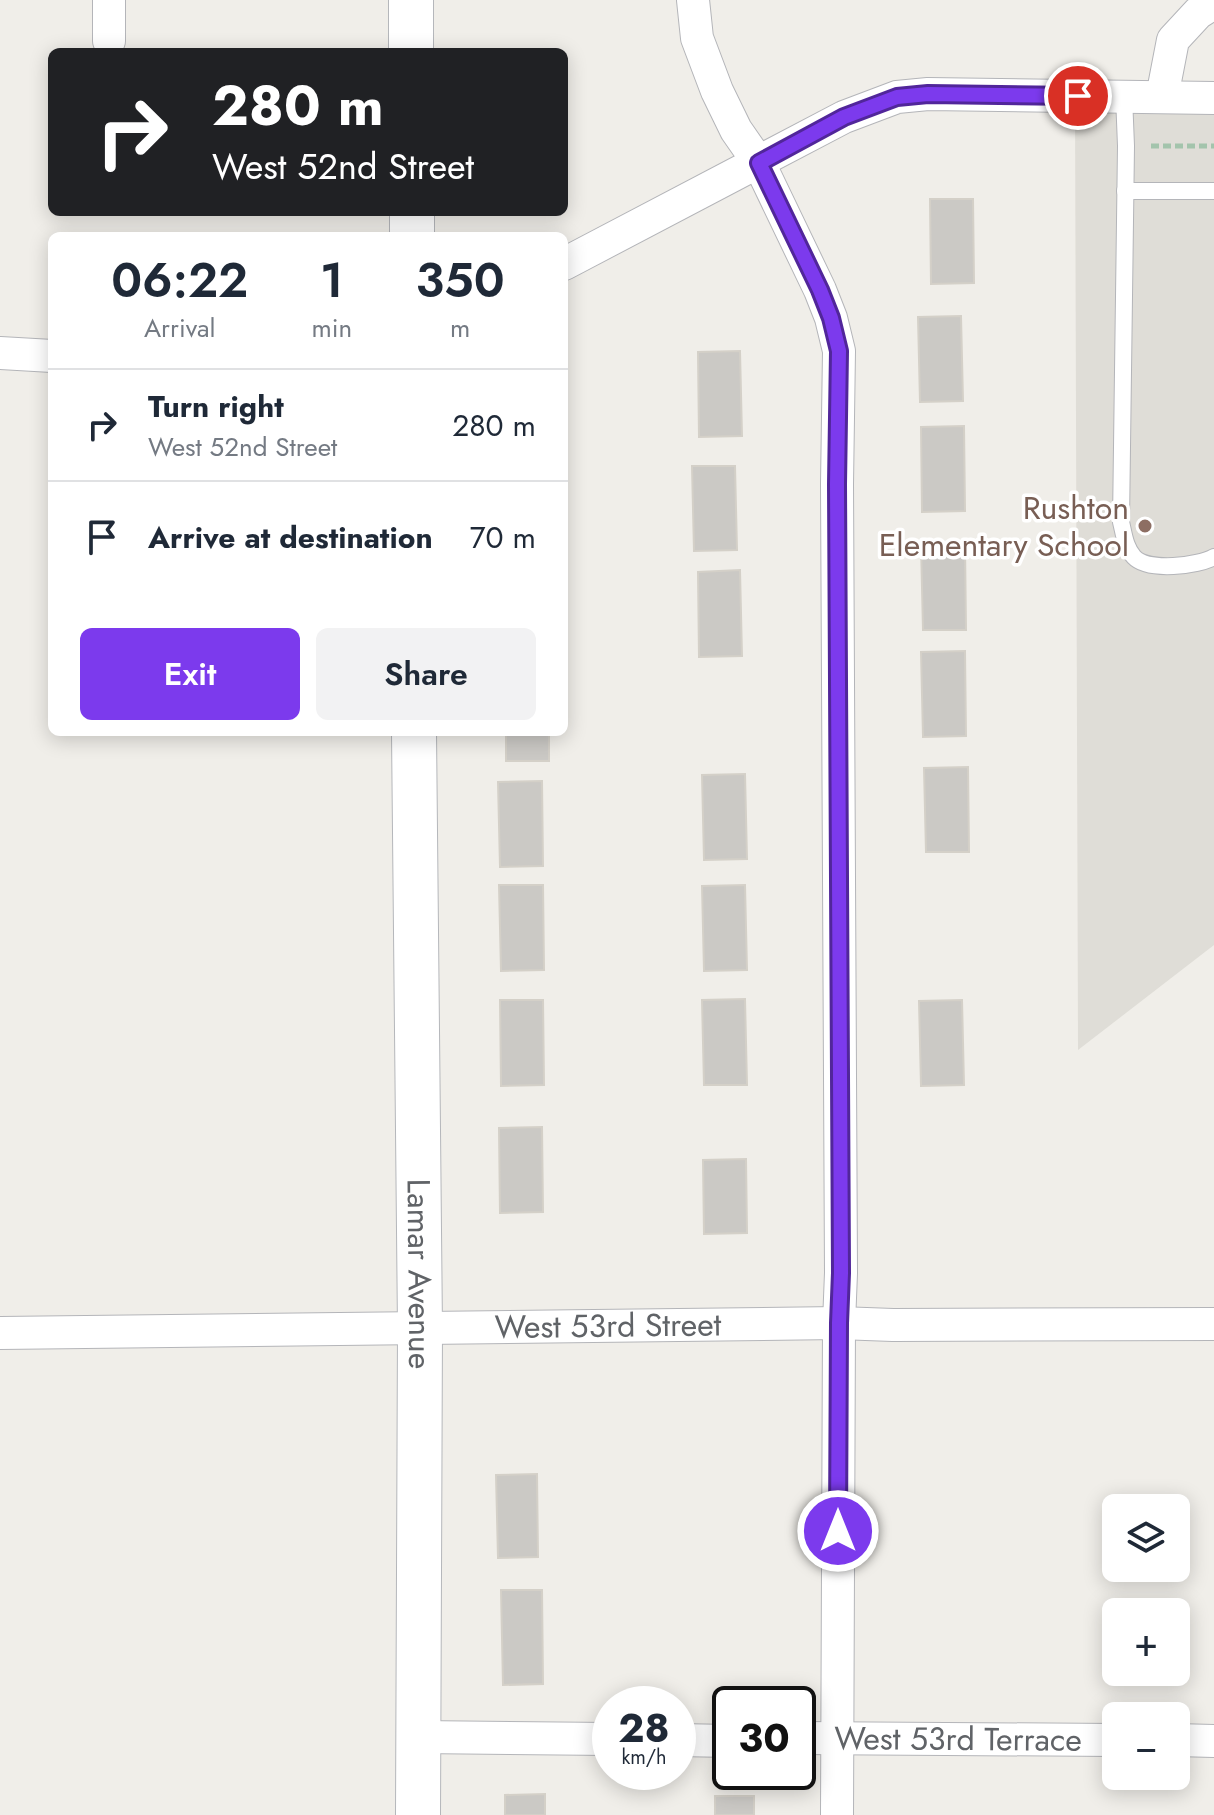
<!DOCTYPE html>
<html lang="en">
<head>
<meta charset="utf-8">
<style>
	body { margin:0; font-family:Jost,sans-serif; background:#f2f2f3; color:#1f2937; height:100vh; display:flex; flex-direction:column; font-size:30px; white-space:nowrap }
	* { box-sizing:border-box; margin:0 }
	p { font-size:26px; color:#747a83 }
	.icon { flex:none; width:44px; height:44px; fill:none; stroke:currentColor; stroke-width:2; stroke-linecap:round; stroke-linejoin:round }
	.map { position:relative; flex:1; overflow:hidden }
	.sheet { position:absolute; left:48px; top:232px; width:520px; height:504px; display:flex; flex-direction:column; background:#fff; border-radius:12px; box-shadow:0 4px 20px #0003 }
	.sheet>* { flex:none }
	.banner { position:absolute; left:48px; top:48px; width:520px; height:168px; border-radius:12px; box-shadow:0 4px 20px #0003; background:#202124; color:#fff; overflow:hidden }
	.tools { position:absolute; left:1102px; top:1494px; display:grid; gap:16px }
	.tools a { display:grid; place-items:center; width:88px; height:88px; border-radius:12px; background:#fff; box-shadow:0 4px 20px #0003; font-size:40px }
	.speed { position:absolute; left:592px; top:1686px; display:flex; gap:16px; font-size:40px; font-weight:700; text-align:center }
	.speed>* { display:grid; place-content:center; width:104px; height:104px; border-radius:50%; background:#fff; box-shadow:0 4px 20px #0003; line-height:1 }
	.speed small { font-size:20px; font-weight:400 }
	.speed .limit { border:4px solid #111; border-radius:12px; background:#fff; color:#111 }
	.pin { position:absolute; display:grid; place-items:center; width:68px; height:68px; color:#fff; margin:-34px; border:4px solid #fff; border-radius:50%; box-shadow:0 2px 8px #0007 }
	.me { position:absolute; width:88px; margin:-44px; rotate:0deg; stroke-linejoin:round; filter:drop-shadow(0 0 6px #0008) }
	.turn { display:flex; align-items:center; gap:28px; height:168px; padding:0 32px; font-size:36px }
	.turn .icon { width:104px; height:104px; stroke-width:2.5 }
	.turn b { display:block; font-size:56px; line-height:68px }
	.eta { display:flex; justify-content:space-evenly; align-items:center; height:136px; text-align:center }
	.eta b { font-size:48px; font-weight:600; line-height:56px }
	.cta { display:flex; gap:16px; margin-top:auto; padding:16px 32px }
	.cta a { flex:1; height:92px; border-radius:12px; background:#7c3aed; color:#fff; font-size:32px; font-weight:600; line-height:92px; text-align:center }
	.cta a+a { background:#f2f2f3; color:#1f2937 }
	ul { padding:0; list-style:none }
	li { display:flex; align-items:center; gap:24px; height:112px; padding:0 32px; border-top:2px solid #e0e1e3 }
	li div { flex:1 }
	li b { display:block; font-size:30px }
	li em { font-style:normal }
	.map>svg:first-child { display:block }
	.education { fill:#dfddd7 }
	.building { fill:#cbc9c5; stroke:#d4d0c8; stroke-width:2 }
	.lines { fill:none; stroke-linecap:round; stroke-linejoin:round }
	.lane-casing { stroke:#b4b5b9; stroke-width:18 }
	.street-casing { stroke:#b4b5b9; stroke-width:34 }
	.secondary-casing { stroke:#b5b7bb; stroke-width:46 }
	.path { stroke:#a3c4ac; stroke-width:5; stroke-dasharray:8 4; stroke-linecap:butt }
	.lane { stroke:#fff; stroke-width:16 }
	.street { stroke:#fff; stroke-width:32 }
	.secondary { stroke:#fff; stroke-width:44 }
	.route-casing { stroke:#51269a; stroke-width:20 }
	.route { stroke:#7c3aed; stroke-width:14 }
	.education-dot { fill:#8d6e63; stroke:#fff; stroke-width:3 }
	.labels { text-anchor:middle; stroke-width:7; stroke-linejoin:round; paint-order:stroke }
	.education-label { font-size:32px; fill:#785e54; stroke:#fff; text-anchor:end }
	.street-label { font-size:32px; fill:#606367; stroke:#fff }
</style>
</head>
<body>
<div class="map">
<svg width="1214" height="1815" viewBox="0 0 1214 1815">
	<rect width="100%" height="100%" fill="#f0eee9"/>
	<polygon class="education" points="1075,104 1214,107 1214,945 1078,1050"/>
	<g class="building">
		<polygon points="930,199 973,199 974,283 931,284"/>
		<polygon points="961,316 963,401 920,402 918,317"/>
		<polygon points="740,351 742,436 699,437 698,352"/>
		<polygon points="964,426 965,511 922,512 921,427"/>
		<polygon points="692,466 735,466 737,550 694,551"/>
		<polygon points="921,545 965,545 966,630 923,630"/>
		<polygon points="740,570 742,656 699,657 698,572"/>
		<polygon points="965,651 966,736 923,737 921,652"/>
		<rect x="506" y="732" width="43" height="29"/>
		<polygon points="968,767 969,852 926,852 924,768"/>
		<polygon points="745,774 747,859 704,860 702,775"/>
		<polygon points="542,781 543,866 500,867 498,782"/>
		<polygon points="499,885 543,885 544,970 501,971"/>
		<polygon points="745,885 747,970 704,971 702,886"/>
		<polygon points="745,999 747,1085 704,1085 702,1000"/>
		<polygon points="500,1000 543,1000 544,1085 501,1086"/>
		<polygon points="962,1000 964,1085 921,1086 919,1001"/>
		<polygon points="542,1127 543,1212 500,1213 499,1128"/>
		<polygon points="746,1159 747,1233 704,1234 703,1160"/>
		<polygon points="537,1474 538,1557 498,1558 496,1475"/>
		<polygon points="501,1590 542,1590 543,1684 503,1685"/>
		<polygon points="545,1794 545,1815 505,1815 505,1795"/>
		<rect x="715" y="1796" width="39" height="19"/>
	</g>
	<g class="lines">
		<g class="lane-casing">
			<g id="lane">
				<path d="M1124 96 1126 146 1121 522C1124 534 1125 547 1134 557 1148 572 1198 566 1214 557"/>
				<polyline points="1125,191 1214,191"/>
			</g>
		</g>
		<g class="street-casing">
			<g id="street">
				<polyline points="693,0 697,38 717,91 736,130 759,163 820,290 831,318 839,351 837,484 841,1273 839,1323 837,1815"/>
				<polyline points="109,41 109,0"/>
				<polyline points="1162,97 1173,40 1198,13 1214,3"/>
				<polyline points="564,264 844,117 897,97 928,94 1214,98"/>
				<polyline points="0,353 52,356"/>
				<path id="s1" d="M0 1333 839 1323 893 1325 1214 1324"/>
				<polyline points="418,1737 610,1739"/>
				<path id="s2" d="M798 1738 1116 1740"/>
				<polyline points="678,1740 730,1741"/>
				<polyline points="1176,1740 1214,1741"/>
			</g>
		</g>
		<g class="secondary-casing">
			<g id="secondary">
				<polyline points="411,0 411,52"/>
				<polyline points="412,212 412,236"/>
				<path id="s3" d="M414 732 420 1329 418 1815"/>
			</g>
		</g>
		<polyline class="path" points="1151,146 1214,146"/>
		<use href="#lane" class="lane"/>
		<use href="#street" class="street"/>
		<use href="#secondary" class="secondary"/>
	</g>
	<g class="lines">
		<g class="route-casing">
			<polyline id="route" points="838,1531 839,1323 841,1273 837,484 839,351 831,318 820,290 759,163 844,117 897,97 928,94 1078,96"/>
		</g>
		<use href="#route" class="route"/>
	</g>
	<circle class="education-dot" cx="1145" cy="526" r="8"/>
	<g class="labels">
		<g class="education-label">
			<text x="1129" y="519">Rushton<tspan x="1129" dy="37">Elementary School</tspan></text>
		</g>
		<g class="street-label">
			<text dy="11" stroke="none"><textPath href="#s3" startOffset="542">Lamar Avenue</textPath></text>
			<text dy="11" stroke="none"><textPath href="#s1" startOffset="608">West 53rd Street</textPath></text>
			<text dy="11" stroke="none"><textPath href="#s2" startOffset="160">West 53rd Terrace</textPath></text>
		</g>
	</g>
</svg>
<div class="tools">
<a><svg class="icon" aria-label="layers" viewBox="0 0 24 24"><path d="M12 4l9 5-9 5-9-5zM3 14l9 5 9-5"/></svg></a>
<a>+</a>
<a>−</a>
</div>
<div class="speed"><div>28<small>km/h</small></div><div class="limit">30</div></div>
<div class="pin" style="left:1078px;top:96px;background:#d93025"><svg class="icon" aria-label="arrive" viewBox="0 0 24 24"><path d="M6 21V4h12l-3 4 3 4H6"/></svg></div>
<svg class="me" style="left:838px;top:1531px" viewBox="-20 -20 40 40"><circle r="17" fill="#7c3aed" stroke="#fff" stroke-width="3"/><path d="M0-11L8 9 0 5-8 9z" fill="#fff"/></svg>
<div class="banner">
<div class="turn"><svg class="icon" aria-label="right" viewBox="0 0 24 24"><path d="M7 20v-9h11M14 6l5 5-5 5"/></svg><div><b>280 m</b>West 52nd Street</div></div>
</div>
<section class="sheet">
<div class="eta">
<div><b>06:22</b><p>Arrival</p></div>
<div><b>1</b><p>min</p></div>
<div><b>350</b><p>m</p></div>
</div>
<ul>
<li><svg class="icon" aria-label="right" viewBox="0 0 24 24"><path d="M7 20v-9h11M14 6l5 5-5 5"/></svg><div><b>Turn right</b><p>West 52nd Street</p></div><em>280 m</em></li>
<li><svg class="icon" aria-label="arrive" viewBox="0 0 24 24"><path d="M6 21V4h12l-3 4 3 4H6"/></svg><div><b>Arrive at destination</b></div><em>70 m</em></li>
</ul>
<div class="cta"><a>Exit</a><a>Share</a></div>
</section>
</div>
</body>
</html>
